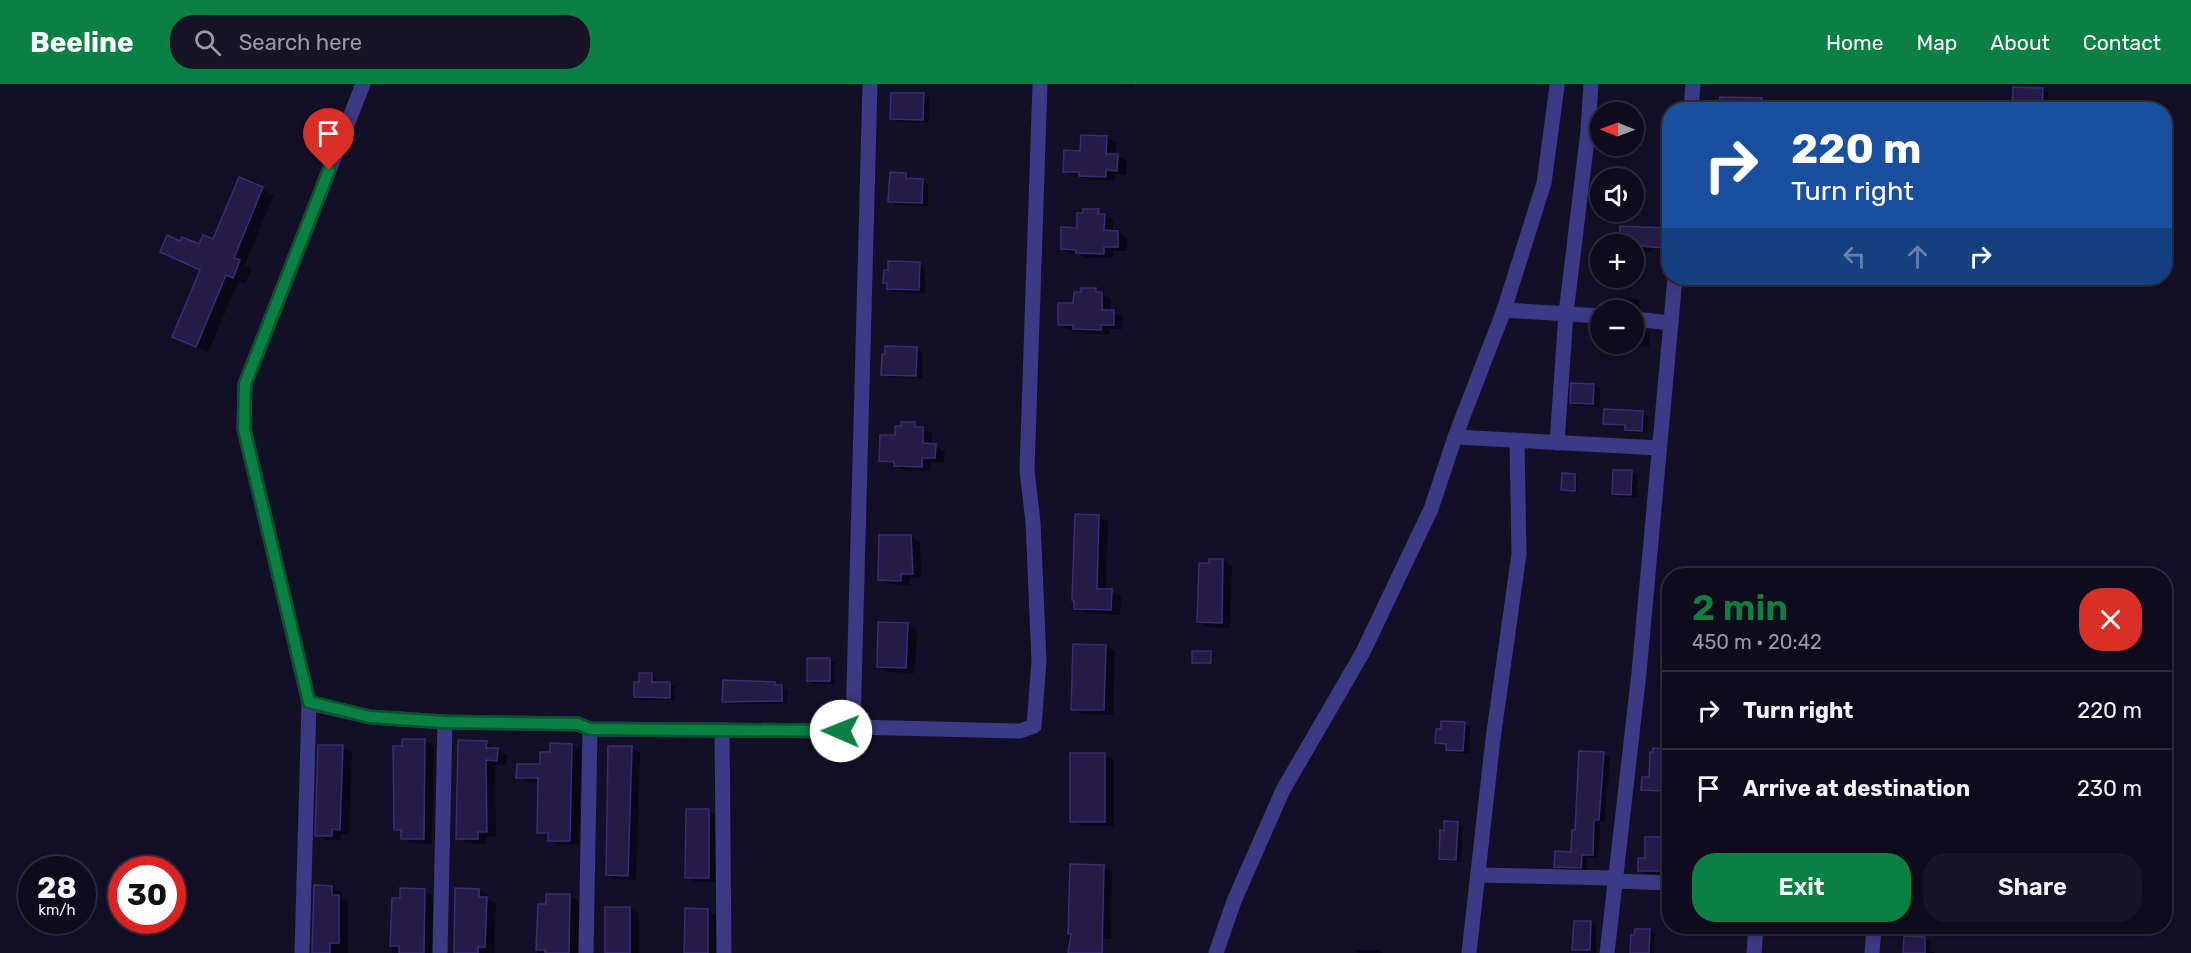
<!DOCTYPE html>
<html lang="en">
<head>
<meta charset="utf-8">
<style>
	body { margin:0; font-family:Rubik,sans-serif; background:#171425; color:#f1f3f6; height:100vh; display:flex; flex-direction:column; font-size:22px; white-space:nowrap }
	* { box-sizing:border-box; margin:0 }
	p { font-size:20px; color:#9b9ba3 }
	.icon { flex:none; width:33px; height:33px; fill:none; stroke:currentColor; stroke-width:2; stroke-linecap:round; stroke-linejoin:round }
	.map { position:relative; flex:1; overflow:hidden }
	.sheet { position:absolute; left:1662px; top:484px; width:510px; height:366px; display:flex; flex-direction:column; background:#0e0b1c; border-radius:24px; box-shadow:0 3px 9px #0003,0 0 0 2px #2e2b3b }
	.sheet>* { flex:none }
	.hud { position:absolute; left:1662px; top:18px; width:510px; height:183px; border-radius:24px; box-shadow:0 3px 9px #0003,0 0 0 2px #2e2b3b; background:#1a4fa0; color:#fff; overflow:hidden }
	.needle { width:39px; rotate:271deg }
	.fabs { position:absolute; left:1590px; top:18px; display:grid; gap:12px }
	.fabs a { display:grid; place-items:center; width:54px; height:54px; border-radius:50%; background:#0e0b1c; box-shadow:0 3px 9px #0003,0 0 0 2px #2e2b3b; font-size:30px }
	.speed { position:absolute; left:18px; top:772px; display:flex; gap:12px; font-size:30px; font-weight:700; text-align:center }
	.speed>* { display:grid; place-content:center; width:78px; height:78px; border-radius:50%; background:#0e0b1c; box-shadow:0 3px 9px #0003,0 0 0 2px #2e2b3b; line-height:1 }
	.speed small { font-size:15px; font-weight:400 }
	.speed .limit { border:9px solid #d22; background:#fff; color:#111 }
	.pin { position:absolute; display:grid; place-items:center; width:51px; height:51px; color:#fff; margin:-62px -26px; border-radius:50% 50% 50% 0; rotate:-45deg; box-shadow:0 0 6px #0007 }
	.pin .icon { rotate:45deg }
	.me { position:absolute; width:66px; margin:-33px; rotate:271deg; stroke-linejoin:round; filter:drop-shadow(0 0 4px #0008) }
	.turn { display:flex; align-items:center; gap:21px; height:126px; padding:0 30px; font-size:27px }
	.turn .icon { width:78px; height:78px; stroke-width:2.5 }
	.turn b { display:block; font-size:42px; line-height:51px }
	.lanes { display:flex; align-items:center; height:57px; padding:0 30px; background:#0003; justify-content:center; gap:30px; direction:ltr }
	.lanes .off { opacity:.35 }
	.round { display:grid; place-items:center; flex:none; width:63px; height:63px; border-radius:24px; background:#171425 }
	.overview { display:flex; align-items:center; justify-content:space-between; height:102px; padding:0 30px }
	h1 { font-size:36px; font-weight:600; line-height:45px; color:#0b8043 }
	.button { display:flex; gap:12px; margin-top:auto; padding:12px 30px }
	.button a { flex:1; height:69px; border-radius:24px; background:#0b8043; color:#fff; font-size:24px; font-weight:600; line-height:69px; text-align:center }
	.button a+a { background:#171425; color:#f1f3f6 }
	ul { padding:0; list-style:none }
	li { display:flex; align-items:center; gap:18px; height:78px; padding:0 30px; border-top:2px solid #2e2b3b }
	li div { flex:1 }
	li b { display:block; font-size:22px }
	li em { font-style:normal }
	header { display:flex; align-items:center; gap:36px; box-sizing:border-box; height:84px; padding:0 30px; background:#0b8043; color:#fff }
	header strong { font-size:28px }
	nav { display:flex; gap:33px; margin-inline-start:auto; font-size:21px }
	.search { width:420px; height:54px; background:#171425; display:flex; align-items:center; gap:15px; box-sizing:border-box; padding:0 21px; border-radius:24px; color:#9b9ba3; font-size:22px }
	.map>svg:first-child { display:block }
	.shadow { fill:#0007 }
	.building { fill:#241b47; stroke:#3b2d73; stroke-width:1.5 }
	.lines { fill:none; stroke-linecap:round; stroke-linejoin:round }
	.minor { stroke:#3d3a85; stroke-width:15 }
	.route-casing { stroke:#07532c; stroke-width:15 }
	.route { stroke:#0b8043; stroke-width:10 }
</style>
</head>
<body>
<header>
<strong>Beeline</strong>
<div class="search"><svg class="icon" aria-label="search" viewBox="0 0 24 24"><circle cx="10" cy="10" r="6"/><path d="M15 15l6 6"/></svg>Search here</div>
<nav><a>Home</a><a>Map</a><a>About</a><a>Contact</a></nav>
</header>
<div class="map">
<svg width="2191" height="869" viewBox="0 0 2191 869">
	<rect width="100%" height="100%" fill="#130f26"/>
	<g class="shadow">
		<polygon points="1115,0 1134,0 1134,2 1118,1"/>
		<polygon points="2043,5 2048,9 2048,26 2014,26"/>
		<polygon points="923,11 929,14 929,38 898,38 892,34"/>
		<polygon points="1107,53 1116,59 1116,72 1127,77 1126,91 1115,91 1115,97 1090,96 1084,93 1073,92 1064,87 1082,68"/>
		<polygon points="905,90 911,93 911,96 923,96 928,100 928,122 896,121 890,117"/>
		<polygon points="240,95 274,111 245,181 252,185 245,200 239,197 208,268 186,259 202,186 181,159 199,162 214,157"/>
		<polygon points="1098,127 1113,136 1113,148 1118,148 1127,154 1127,167 1113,167 1113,174 1087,174 1080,170 1072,170 1062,164"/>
		<polygon points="1607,128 1627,128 1627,132 1613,131"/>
		<polygon points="1621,143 1663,145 1668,148 1667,166 1653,165 1653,168 1634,167 1634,160 1620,160"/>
		<polygon points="920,179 925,183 925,209 894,208 888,204 889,200 885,198"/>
		<polygon points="1095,206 1111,215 1111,227 1123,233 1123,245 1110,245 1110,250 1084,250 1076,246 1068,246 1059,240 1075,221"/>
		<polygon points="1624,214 1635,214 1640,217 1640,228 1634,230 1634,226 1624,226"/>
		<polygon points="1634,246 1645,247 1650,250 1649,263 1613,260 1634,260"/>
		<polygon points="917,265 923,268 922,294 888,293 882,290 887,272"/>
		<polygon points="1572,301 1594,301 1600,305 1599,323 1577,322 1571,318"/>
		<polygon points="1642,328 1648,332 1647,349 1633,348 1627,345 1627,343 1610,342 1605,339"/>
		<polygon points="915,340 932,350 932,361 945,367 944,379 931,378 931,387 905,386 880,376 896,353"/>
		<polygon points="1632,388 1638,391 1637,413 1620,413 1614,409"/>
		<polygon points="1563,391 1577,392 1577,407 1563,406"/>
		<polygon points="1099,432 1108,438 1106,507 1111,507 1121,512 1120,531 1085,529 1075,524"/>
		<polygon points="911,453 920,458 921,494 910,494 910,501 889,500 879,495"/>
		<polygon points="1210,476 1223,476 1232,482 1230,544 1208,543 1199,537"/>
		<polygon points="907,541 917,546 915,589 887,588 878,582"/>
		<polygon points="1105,562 1115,567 1113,631 1082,630 1073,625"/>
		<polygon points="1210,568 1213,570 1213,580 1193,578"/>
		<polygon points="1659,573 1670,573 1670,604 1659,600"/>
		<polygon points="829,576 835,579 835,600 814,600 808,596"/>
		<polygon points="651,591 657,594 657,600 669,600 675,603 675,616 641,616 635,612 641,600"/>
		<polygon points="774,600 788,606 787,620 730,620 724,617"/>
		<polygon points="1465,640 1470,643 1469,669 1454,669 1448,665 1448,662 1437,659"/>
		<polygon points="425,657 434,662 432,760 411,759 402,754 402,749 395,745 403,663"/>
		<polygon points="486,659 507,671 506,681 495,681 496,753 487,752 487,760 467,759 457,754"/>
		<polygon points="572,661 581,666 579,761 558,761 549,756 549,753 539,748 540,698 527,698 518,693 541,682"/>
		<polygon points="342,663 352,668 349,750 341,750 341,756 326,756 317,751"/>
		<polygon points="632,664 640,669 636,796 615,795 607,790"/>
		<polygon points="1669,666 1670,698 1667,698 1666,709 1649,708 1643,705"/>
		<polygon points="1604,670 1610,673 1608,702 1606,702 1605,738 1600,738 1598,774 1587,773 1587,786 1562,786 1556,782 1572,770 1577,747"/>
		<polygon points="1105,671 1114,676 1114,742 1081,742 1072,737"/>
		<polygon points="709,727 718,732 718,798 696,798 687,793"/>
		<polygon points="1457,740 1463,743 1461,778 1446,777 1440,774 1445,748"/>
		<polygon points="1662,755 1668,758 1670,790 1646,790 1640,786"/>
		<polygon points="1071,782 1103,783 1112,788 1111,855 1101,855 1099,869 1068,869"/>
		<polygon points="331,803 341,808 341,814 348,818 348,869 313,869"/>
		<polygon points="424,806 433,812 432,869 392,869 394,815 401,815"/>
		<polygon points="456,806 479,806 488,811 488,815 496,820 494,869 455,869"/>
		<polygon points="570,812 579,817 578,869 538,869 540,821 548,822"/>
		<polygon points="630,825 639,830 639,869 606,869"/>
		<polygon points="708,826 717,832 717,869 686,869"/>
		<polygon points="1590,839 1596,842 1596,869 1579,868 1573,865"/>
		<polygon points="1849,843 1868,843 1868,845 1852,845"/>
		<polygon points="1892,843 1912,843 1912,849 1898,849 1892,845"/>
		<polygon points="1650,847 1655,850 1654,869 1632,869"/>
		<polygon points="1925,855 1931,858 1931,866 1935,869 1905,869"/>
		<polygon points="1357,866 1378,866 1383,869 1357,869"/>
	</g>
	<g class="building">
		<polygon points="2013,3 2043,4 2042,26 2012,26"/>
		<polygon points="891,9 924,9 923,36 890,35"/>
		<polygon points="1720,13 1762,14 1762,26 1719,26"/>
		<polygon points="1081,51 1107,52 1106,70 1118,70 1117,87 1106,86 1106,93 1079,92 1079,88 1063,88 1064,66 1080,67"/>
		<polygon points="890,88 906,89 906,94 923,95 922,119 888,118"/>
		<polygon points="239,93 263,103 234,174 240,176 233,194 226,191 196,263 172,253 200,186 160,168 167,151 180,157 182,153 199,160 203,151 213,155"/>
		<polygon points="1083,125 1099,125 1098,130 1105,130 1104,146 1118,147 1118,163 1104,163 1104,170 1076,169 1076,166 1061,165 1061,143 1077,144 1077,129 1083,129"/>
		<polygon points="1620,142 1664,144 1662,164 1619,160"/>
		<polygon points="888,177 920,178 919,206 887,205 887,199 883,199 884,186 888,186"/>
		<polygon points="1081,204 1096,204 1096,208 1102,208 1102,226 1114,226 1114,241 1101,241 1101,246 1073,245 1073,241 1058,241 1058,219 1073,219 1074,208 1081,208"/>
		<polygon points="885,262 917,263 916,292 881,291 882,270 885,270"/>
		<polygon points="1571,299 1594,300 1593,320 1570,319"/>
		<polygon points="1604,325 1643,327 1642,347 1625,346 1625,341 1603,340"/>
		<polygon points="901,338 915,338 915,343 923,343 923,359 936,360 935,374 922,374 922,383 894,382 894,378 879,377 880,351 895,351 895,342 901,342"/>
		<polygon points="1613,386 1632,386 1631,411 1612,410"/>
		<polygon points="1562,389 1575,390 1575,407 1561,406"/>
		<polygon points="1075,430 1099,431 1097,505 1112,505 1111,526 1074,525 1074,516 1072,516"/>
		<polygon points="879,451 911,451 913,490 901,490 901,497 878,496"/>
		<polygon points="1209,475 1223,475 1222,539 1197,538 1199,479 1209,479"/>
		<polygon points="878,538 908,539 906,584 877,583"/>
		<polygon points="1073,560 1106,561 1104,626 1071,626"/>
		<rect x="1192" y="567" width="19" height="12"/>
		<rect x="807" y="574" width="23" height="23"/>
		<polygon points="639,589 652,589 652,598 670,598 670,614 634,613 634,598 639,598"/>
		<polygon points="723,596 775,598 775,601 782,601 782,617 722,618"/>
		<polygon points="1441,637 1465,638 1463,667 1446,666 1446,660 1435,659 1436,645 1441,645"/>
		<polygon points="402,655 425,655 424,755 401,755 401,746 394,746 393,662 402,662"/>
		<polygon points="458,656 487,657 486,664 498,664 497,677 486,676 487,748 478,748 478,755 456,755"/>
		<polygon points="550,659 572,660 570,757 548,757 548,749 537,749 538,694 516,694 517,680 540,680 540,668 550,668"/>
		<polygon points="318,661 343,661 340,746 332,745 332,752 315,752"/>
		<polygon points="608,662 632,662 628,792 606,791"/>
		<polygon points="1653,664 1669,665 1670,696 1661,695 1661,707 1641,706 1642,693 1649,693 1650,668 1653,668"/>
		<polygon points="1579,667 1604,668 1599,736 1594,736 1593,771 1582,771 1581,784 1554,783 1555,767 1571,768 1572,746 1575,746"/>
		<rect x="1070" y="669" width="35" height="69"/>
		<polygon points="686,725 709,725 709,794 685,794"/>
		<polygon points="1444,737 1458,738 1456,776 1439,775 1440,746 1444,747"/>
		<polygon points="1645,753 1663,753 1663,787 1638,787 1638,774 1645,774"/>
		<polygon points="1070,780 1104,781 1102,869 1068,869 1071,850 1068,850"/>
		<polygon points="314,801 332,802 332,811 339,811 339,859 330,859 330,869 312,869"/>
		<polygon points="400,804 425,805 424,869 399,869 399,862 390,862 392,814 400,814"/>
		<polygon points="455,804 479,805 479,813 487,813 485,863 478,863 478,869 454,869"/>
		<polygon points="546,810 570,810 569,869 545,869 545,866 536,866 538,820 546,820"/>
		<rect x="605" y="823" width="25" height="46"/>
		<polygon points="685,824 708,825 708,869 684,869"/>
		<polygon points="1574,837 1591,837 1590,866 1572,866"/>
		<polygon points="1635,845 1650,845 1649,869 1630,869 1631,851 1634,851"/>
		<polygon points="1904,852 1925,853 1925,869 1903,869"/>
	</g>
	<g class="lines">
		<g class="minor">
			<polyline points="1691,26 1693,0"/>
			<polyline points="1504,226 1600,232"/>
			<polyline points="1634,235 1671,239"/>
			<polyline points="1455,353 1659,364"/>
			<polyline points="1557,359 1566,229 1588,47 1591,0"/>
			<polyline points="309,619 370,633 445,638 578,640 590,645 841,647 853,643 1020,647 1034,642 1039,577 1033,438 1027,386 1040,0"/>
			<polyline points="853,643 870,0"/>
			<polyline points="722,646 724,869"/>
			<polyline points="1478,791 1613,794 1615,797 1670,799"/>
			<polyline points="302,869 309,619 244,345 245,300 363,0"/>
			<polyline points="440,869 445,638"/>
			<polyline points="586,869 590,645"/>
			<polyline points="1216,869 1234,817 1283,706 1363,568 1431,425 1455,353 1504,226 1544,99 1557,2"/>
			<polyline points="1469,869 1493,655 1519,470 1517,357"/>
			<polyline points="1607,869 1639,589 1675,194"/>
			<polyline points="1754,869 1756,843"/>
			<polyline points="1872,869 1874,843"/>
		</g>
	</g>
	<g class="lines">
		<g class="route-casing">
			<polyline id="route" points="329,86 245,300 244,345 309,618 370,633 444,638 578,640 590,645 841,647"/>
		</g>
		<use href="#route" class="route"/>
	</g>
</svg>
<div class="fabs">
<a><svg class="needle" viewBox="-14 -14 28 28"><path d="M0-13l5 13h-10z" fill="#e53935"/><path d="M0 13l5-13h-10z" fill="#9b9ba3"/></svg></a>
<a><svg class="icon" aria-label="sound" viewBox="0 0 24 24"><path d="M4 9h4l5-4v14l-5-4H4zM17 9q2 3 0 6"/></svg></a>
<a>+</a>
<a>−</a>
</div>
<div class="speed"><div>28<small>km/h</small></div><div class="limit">30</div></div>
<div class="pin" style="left:329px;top:86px;background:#d93025"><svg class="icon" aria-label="arrive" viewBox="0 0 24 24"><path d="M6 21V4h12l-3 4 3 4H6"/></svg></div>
<svg class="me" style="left:841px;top:647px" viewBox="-20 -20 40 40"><circle r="19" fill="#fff"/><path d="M0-13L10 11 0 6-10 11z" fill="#0b8043"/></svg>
<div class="hud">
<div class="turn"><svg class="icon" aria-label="right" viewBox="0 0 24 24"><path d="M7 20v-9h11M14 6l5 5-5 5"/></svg><div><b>220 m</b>Turn right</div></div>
<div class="lanes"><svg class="icon off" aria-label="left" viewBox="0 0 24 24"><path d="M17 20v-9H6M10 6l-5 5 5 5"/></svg><svg class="icon off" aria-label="ahead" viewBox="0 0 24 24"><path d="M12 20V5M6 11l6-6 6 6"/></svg><svg class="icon" aria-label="right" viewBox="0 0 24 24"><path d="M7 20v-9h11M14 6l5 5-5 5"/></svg></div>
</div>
<section class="sheet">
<div class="overview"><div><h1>2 min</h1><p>450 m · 20:42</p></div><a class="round" style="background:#d93025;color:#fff"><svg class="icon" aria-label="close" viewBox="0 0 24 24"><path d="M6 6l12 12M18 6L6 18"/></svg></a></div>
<ul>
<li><svg class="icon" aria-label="right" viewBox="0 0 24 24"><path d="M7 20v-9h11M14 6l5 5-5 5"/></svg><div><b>Turn right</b></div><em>220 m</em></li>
<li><svg class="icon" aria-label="arrive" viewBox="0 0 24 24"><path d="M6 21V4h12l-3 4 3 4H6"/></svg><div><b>Arrive at destination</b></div><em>230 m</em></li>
</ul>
<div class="button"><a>Exit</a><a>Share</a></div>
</section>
</div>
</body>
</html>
